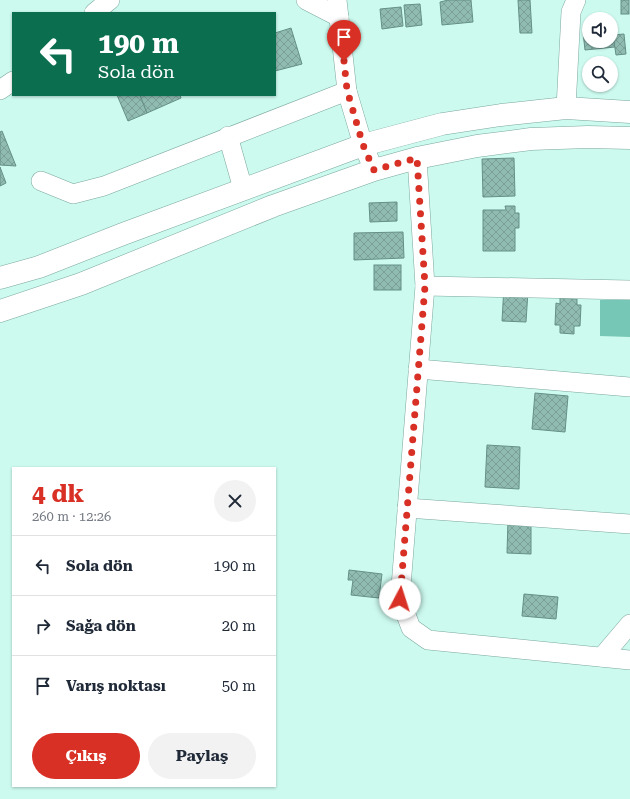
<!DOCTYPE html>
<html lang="tr">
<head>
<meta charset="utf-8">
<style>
	body { margin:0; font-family:"Roboto Serif",serif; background:#f2f2f3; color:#1f2937; height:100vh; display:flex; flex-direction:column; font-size:15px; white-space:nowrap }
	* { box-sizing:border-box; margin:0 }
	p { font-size:13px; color:#747a83 }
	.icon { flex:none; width:22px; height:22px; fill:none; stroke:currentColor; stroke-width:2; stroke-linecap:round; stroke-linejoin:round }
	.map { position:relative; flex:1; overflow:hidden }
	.panel { position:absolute; left:12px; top:467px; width:264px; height:320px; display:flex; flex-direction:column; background:#fff; border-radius:0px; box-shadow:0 1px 3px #0004 }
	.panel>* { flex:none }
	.top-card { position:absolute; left:12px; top:12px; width:264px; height:84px; border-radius:0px; box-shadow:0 1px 3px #0004; background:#0b6e4f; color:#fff; overflow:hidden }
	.fabs { position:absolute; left:582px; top:12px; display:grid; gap:8px }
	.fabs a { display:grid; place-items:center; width:36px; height:36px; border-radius:50%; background:#fff; box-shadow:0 1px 3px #0004; font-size:20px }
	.pin { position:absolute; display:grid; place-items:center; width:34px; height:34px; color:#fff; margin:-41px -17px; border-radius:50% 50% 50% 0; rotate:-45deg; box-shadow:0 0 4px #0007 }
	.pin .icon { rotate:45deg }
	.me { position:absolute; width:44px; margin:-22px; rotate:5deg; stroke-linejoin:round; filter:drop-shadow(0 0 3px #0008) }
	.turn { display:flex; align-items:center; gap:14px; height:84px; padding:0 20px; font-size:18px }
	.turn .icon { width:52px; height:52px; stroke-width:2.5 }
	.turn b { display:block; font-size:28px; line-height:34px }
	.round { display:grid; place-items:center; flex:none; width:42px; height:42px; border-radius:21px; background:#f2f2f3 }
	.summary { display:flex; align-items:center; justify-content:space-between; height:68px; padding:0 20px }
	h1 { font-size:24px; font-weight:700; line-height:30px; color:#d93025 }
	.action { display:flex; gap:8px; margin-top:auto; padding:8px 20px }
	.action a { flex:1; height:46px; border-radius:24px; background:#d93025; color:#fff; font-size:16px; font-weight:700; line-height:46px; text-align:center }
	.action a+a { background:#f2f2f3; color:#1f2937 }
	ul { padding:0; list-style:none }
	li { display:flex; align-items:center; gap:12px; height:60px; padding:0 20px; border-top:1px solid #e0e1e3 }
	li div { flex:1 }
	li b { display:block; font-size:15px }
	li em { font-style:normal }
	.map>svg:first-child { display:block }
	.water { fill:#77c7b6 }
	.building { fill:url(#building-cross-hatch); stroke:#659087 }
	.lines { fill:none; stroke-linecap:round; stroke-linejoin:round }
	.minor-casing { stroke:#7ba79d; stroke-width:20 }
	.secondary-casing { stroke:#7ba79d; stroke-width:23 }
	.minor { stroke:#fff; stroke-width:19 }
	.secondary { stroke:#fff; stroke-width:22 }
	.route { stroke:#d93025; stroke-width:7; stroke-dasharray:0 12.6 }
</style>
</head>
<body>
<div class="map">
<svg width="630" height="799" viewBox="0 0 630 799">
	<defs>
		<pattern id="building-cross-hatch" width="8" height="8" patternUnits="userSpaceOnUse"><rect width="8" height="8" fill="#8fbbb1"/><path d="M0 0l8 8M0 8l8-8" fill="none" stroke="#7aa097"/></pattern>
	</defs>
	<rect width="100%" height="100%" fill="#ccfaef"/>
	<polygon class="water" points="600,300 630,300 630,337 600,336"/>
	<g class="building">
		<polygon points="448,0 471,0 473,22 442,25 440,2"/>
		<polygon points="518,0 530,0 532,33 520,33"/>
		<rect x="621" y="0" width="8" height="14"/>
		<polygon points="420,4 422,25 406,27 404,5"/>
		<polygon points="401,7 403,26 382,29 380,9"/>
		<polygon points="291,28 302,64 275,71 275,33"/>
		<polygon points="613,29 615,47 585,50 583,32 589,32 589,41 611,41 611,30"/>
		<polygon points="624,34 626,54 616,55 613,35"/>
		<polygon points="117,95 140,95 147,113 128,121"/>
		<polygon points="140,95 180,95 181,98 147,113"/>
		<polygon points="2,131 16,166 0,165 0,132"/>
		<polygon points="514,158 515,196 483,197 482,159"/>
		<polygon points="0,167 6,183 0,186"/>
		<polygon points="397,202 397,221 370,222 369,203"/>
		<polygon points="505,206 515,206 515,213 519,213 519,228 515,228 515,251 483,251 483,210 506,210"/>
		<polygon points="403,232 404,258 354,260 354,233"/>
		<rect x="374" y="265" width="27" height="25"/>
		<polygon points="504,286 528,291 526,322 502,321"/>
		<polygon points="560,298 577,299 577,305 581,305 580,326 574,326 574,334 560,333 560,325 555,325 556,303 560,304"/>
		<polygon points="535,393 568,396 565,432 532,429"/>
		<polygon points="487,445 520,447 519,489 485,487"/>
		<polygon points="508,520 531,520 531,554 507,553"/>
		<polygon points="349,570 382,574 379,598 351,595 353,580 348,580"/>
		<polygon points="524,594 558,597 556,619 522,616"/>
	</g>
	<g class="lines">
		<g class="minor-casing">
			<g id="minor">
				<polyline points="306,0 339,17"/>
				<polyline points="337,0 347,91 363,145 374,170"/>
				<polyline points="94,13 110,0"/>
				<polyline points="0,90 13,81"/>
				<polyline points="566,108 571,12 576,0"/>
				<polyline points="228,136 243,189"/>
				<polyline points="417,158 425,286 400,599 411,628 428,640 630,660"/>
				<polyline points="41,181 73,194 104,186 347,91"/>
				<polyline points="425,286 630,290"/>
				<polyline points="418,369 630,387"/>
				<polyline points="407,508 630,524"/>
				<polyline points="602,657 630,624"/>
			</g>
		</g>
		<g class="secondary-casing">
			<g id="secondary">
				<polyline points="0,278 39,267 123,234 363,145 442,124 501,115 566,108 630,112"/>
				<polyline points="0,311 81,284 273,206 374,170 417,158 477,146 531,139 588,137 630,138"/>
			</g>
		</g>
		<use href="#minor" class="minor"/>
		<use href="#secondary" class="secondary"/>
	</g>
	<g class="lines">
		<polyline class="route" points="344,61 347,90 363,145 374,170 417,158 425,286 400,599"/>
	</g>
</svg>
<div class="fabs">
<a><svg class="icon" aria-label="sound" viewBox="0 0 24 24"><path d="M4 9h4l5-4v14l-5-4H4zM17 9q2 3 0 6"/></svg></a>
<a><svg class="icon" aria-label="search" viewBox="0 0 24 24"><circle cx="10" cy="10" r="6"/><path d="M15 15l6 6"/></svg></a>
</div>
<div class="pin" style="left:344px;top:61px;background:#d93025"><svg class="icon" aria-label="arrive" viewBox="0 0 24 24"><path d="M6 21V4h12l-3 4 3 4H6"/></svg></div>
<svg class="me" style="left:400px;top:599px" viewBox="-20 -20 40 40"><circle r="19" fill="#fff"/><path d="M0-13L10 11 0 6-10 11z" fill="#d93025"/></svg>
<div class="top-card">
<div class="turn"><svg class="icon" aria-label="left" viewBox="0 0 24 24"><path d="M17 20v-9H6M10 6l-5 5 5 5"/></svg><div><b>190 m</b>Sola dön</div></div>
</div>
<section class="panel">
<div class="summary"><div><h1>4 dk</h1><p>260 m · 12:26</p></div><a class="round"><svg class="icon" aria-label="close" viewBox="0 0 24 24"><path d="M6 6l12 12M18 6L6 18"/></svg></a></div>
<ul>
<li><svg class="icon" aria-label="left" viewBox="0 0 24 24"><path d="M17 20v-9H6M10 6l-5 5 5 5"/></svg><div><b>Sola dön</b></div><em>190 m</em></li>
<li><svg class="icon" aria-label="right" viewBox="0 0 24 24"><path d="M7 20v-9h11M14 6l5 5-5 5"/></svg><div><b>Sağa dön</b></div><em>20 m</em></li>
<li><svg class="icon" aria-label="arrive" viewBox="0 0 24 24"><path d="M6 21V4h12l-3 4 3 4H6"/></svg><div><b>Varış noktası</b></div><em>50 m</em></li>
</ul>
<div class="action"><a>Çıkış</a><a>Paylaş</a></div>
</section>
</div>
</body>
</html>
